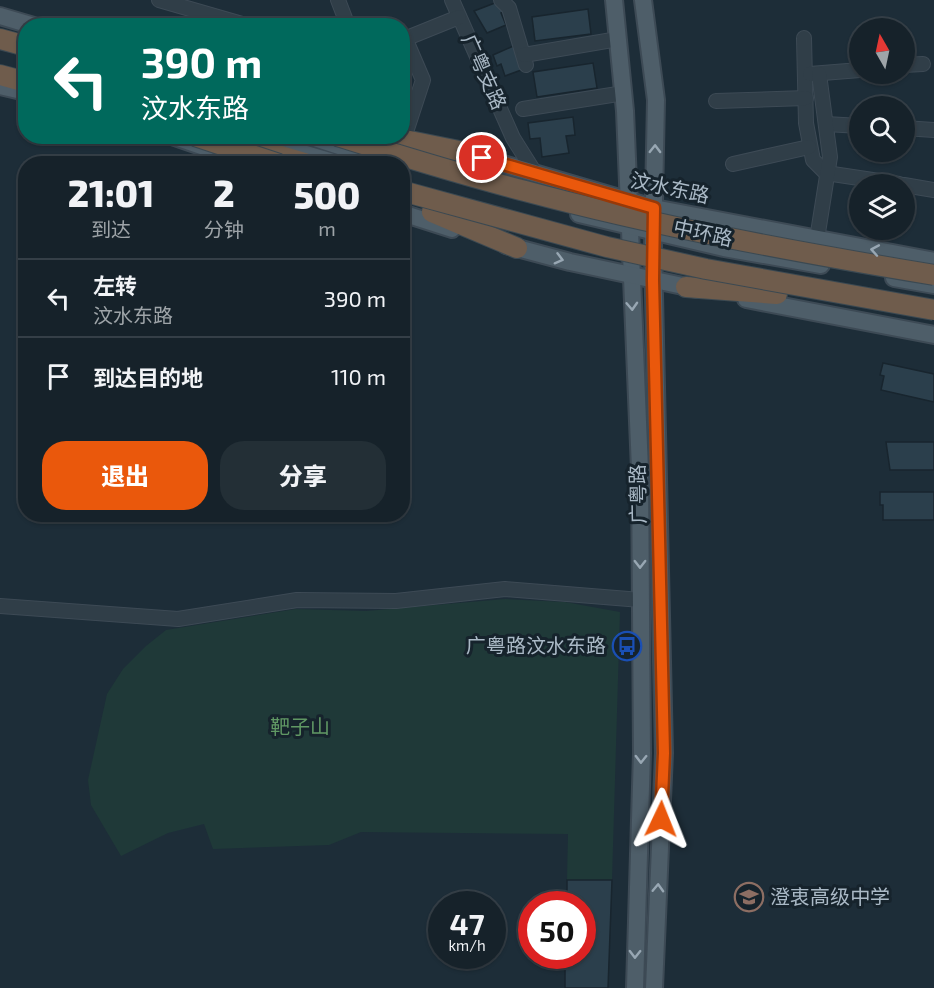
<!DOCTYPE html>
<html lang="zh">
<head>
<meta charset="utf-8">
<style>
	body { margin:0; font-family:"Exo 2","Noto Sans SC",sans-serif; background:#232f36; color:#f1f3f6; height:100vh; display:flex; flex-direction:column; font-size:22px; white-space:nowrap }
	* { box-sizing:border-box; margin:0 }
	p { font-size:20px; color:#9ea4a8 }
	.icon { flex:none; width:33px; height:33px; fill:none; stroke:currentColor; stroke-width:2; stroke-linecap:round; stroke-linejoin:round }
	.map { position:relative; flex:1; overflow:hidden }
	.details { position:absolute; left:18px; top:156px; width:392px; height:366px; display:flex; flex-direction:column; background:#16222a; border-radius:24px; box-shadow:0 2px 4px #0004,0 0 0 2px #353f47 }
	.details>* { flex:none }
	.hud { position:absolute; left:18px; top:18px; width:392px; height:126px; border-radius:24px; box-shadow:0 2px 4px #0004,0 0 0 2px #353f47; background:#00695c; color:#fff; overflow:hidden }
	.needle { width:39px; rotate:351deg }
	.controls { position:absolute; left:849px; top:18px; display:grid; gap:12px }
	.controls a { display:grid; place-items:center; width:66px; height:66px; border-radius:50%; background:#16222a; box-shadow:0 2px 4px #0004,0 0 0 2px #353f47; font-size:30px }
	.speed { position:absolute; left:428px; top:891px; display:flex; gap:12px; font-size:30px; font-weight:700; text-align:center }
	.speed>* { display:grid; place-content:center; width:78px; height:78px; border-radius:50%; background:#16222a; box-shadow:0 2px 4px #0004,0 0 0 2px #353f47; line-height:1 }
	.speed small { font-size:15px; font-weight:400 }
	.speed .limit { border:9px solid #d22; background:#fff; color:#111 }
	.pin { position:absolute; display:grid; place-items:center; width:51px; height:51px; color:#fff; margin:-26px; border:3px solid #fff; border-radius:50%; box-shadow:0 2px 6px #0007 }
	.me { position:absolute; width:66px; margin:-33px; rotate:2deg; stroke-linejoin:round; filter:drop-shadow(0 0 4px #0008) }
	.turn { display:flex; align-items:center; gap:21px; height:126px; padding:0 24px; font-size:27px }
	.turn .icon { width:78px; height:78px; stroke-width:2.5 }
	.turn b { display:block; font-size:42px; line-height:51px }
	.eta { display:flex; justify-content:space-evenly; align-items:center; height:102px; text-align:center }
	.eta b { font-size:36px; font-weight:800; line-height:42px }
	.primary-button { display:flex; gap:12px; margin-top:auto; padding:12px 24px }
	.primary-button a { flex:1; height:69px; border-radius:24px; background:#ea580c; color:#fff; font-size:24px; font-weight:800; line-height:69px; text-align:center }
	.primary-button a+a { background:#232f36; color:#f1f3f6 }
	ul { padding:0; list-style:none }
	li { display:flex; align-items:center; gap:18px; height:78px; padding:0 24px; border-top:2px solid #353f47 }
	li div { flex:1 }
	li b { display:block; font-size:22px }
	li em { font-style:normal }
	.map>svg:first-child { display:block }
	.green { fill:#1f3938 }
	.building { fill:#2b3f4c; stroke:#18252e; stroke-width:1.5 }
	.lines { fill:none; stroke-linecap:round; stroke-linejoin:round }
	.minor-casing { stroke:#3d4a55; stroke-width:16 }
	.major-casing { stroke:#3d4a55; stroke-width:20 }
	.highway-casing { stroke:#3b4952; stroke-width:22 }
	.minor { stroke:#303e48; stroke-width:14 }
	.major { stroke:#4e5e69; stroke-width:16 }
	.highway { stroke:#6f5c4c; stroke-width:20 }
	.highway-bridge-casing { stroke:#3b4952; stroke-width:22; stroke-linecap:butt }
	.highway-bridge { stroke:#6f5c4c; stroke-width:20 }
	.oneway { stroke:#98a7b3 }
	.route-casing { stroke:#983908; stroke-width:15 }
	.route { stroke:#ea580c; stroke-width:10 }
	.labels { text-anchor:middle; stroke-width:6; stroke-linejoin:round; paint-order:stroke }
	.street-label { font-size:20px; fill:#aab9c6; stroke:#16232c }
	.poi-label { font-size:20px; fill:#aab9c6; stroke:#16232c; text-anchor:end }
	.park-label { font-size:20px; fill:#609864; stroke:#16232c }
</style>
</head>
<body>
<div class="map">
<svg width="934" height="988" viewBox="0 0 934 988">
	<rect width="100%" height="100%" fill="#1d2d38"/>
	<polygon class="green" points="505,599 565,602 620,612 612,880 567,880 568,834 361,832 329,845 213,849 204,824 168,833 121,856 91,805 88,780 107,694 123,669 146,646 166,630 296,609 366,611"/>
	<g class="building">
		<polygon points="500,1 504,12 501,13 506,25 487,33 474,11"/>
		<polygon points="588,9 591,34 535,41 532,17"/>
		<polygon points="518,44 524,69 505,76 501,64 497,66 493,55"/>
		<polygon points="593,63 597,88 537,97 533,72"/>
		<polygon points="573,117 575,135 566,136 569,153 542,157 540,138 530,139 528,123"/>
		<polygon points="883,363 934,374 934,402 881,390 884,376 880,375"/>
		<polygon points="886,442 934,442 934,470 890,470"/>
		<polygon points="880,492 934,492 934,520 883,520 883,505 880,505"/>
		<polygon points="567,880 612,880 608,988 565,988 565,956 582,956 582,904 567,904"/>
	</g>
	<g class="lines">
		<g class="minor-casing">
			<g id="minor">
				<polyline points="159,0 249,26"/>
				<polyline points="338,0 348,26"/>
				<polyline points="452,0 513,138 535,173"/>
				<polyline points="501,0 509,8 526,65"/>
				<polyline points="405,38 423,80 405,135"/>
				<polyline points="804,38 806,123 813,160 826,173 899,184"/>
				<polyline points="402,40 459,17"/>
				<polyline points="524,55 618,39"/>
				<polyline points="904,65 923,64"/>
				<polyline points="810,74 860,70"/>
				<polyline points="716,101 806,98"/>
				<polyline points="523,109 624,93"/>
				<polyline points="826,124 860,126"/>
				<polyline points="904,128 934,130"/>
				<polyline points="733,164 809,147"/>
				<polyline points="904,185 934,190"/>
				<polyline points="817,239 830,157 819,74"/>
				<polyline points="0,606 178,619 297,600 396,601 505,589 641,600"/>
			</g>
		</g>
		<g class="major-casing">
			<g id="major">
				<polyline points="614,0 625,111 640,469 642,753 635,988"/>
				<polyline points="643,0 656,100 653,249 664,753 654,988"/>
				<polyline points="0,16 34,26"/>
				<polyline points="0,86 26,92"/>
				<polyline points="172,136 207,148"/>
				<polyline points="246,136 339,164"/>
				<polyline points="308,136 351,150"/>
				<polyline points="452,149 654,208 934,261"/>
				<polyline points="402,213 452,229"/>
				<polyline points="579,214 724,248 821,265"/>
				<polyline points="506,245 570,262 697,289"/>
				<polyline points="894,278 934,285"/>
				<polyline points="746,299 934,335"/>
			</g>
		</g>
		<g class="highway-casing">
			<g id="highway">
				<polyline points="0,39 26,46"/>
				<polyline points="0,75 26,82"/>
				<polyline points="385,136 464,152"/>
				<polyline points="261,150 308,164"/>
				<polyline points="432,212 517,248"/>
				<polyline points="686,287 777,294"/>
			</g>
		</g>
		<use href="#minor" class="minor"/>
		<use href="#major" class="major"/>
		<use href="#highway" class="highway"/>
		<g class="highway-bridge-casing">
			<g id="highway-bridge">
				<polyline points="195,136 279,164"/>
				<path d="M337 136C399 155 462 175 525 191 659 227 797 252 934 275"/>
				<polyline points="402,191 607,247 706,269 934,310"/>
			</g>
		</g>
		<use href="#highway-bridge" class="highway-bridge"/>
	</g>
	<defs><path id="oneway-chevron" d="M-2-3.5L2.5 0L-2 3.5" fill="none" stroke-width="1.6" stroke-linecap="round" stroke-linejoin="round" transform="scale(1.5)"/></defs>
	<g class="oneway">
		<use href="#oneway-chevron" transform="translate(655 149) rotate(-89)"/>
		<use href="#oneway-chevron" transform="translate(875 250) rotate(-170)"/>
		<use href="#oneway-chevron" transform="translate(559 259) rotate(15)"/>
		<use href="#oneway-chevron" transform="translate(632 306) rotate(87)"/>
		<use href="#oneway-chevron" transform="translate(640 564) rotate(90)"/>
		<use href="#oneway-chevron" transform="translate(641 759) rotate(91)"/>
		<use href="#oneway-chevron" transform="translate(658 888) rotate(-88)"/>
		<use href="#oneway-chevron" transform="translate(635 954) rotate(91)"/>
	</g>
	<g class="lines">
		<g class="route-casing">
			<polyline id="route" points="482,158 654,208 653,280 664,753 661,819"/>
		</g>
		<use href="#route" class="route"/>
	</g>
	<defs>
		<g id="bus-ring" transform="scale(1.5)"><circle r="9.5" fill="#16232c" stroke="#1a4fb4" stroke-width="1.5"/><path d="M-5-6H5V4H4V6H2V4H-2V6H-4V4H-5ZM-3.5-4V0h7V-4ZM-3.5 1.2v1.5H-2V1.2ZM2 1.2v1.5H3.5V1.2Z" fill="#1a4fb4"/></g>
		<g id="school-ring" transform="scale(1.5)"><circle r="9.5" fill="#16232c" stroke="#8d6e63" stroke-width="1.5"/><path d="M0-5L7-2L0 1L-7-2ZM-4 1L0 2.5L4 1V4Q0 6-4 4Z" fill="#8d6e63"/></g>
	</defs>
	<g fill-rule="evenodd">
		<use href="#bus-ring" x="627" y="646"/>
		<use href="#school-ring" x="749" y="897"/>
	</g>
	<g class="labels">
		<g class="street-label">
			<text transform="translate(484 72) rotate(66)" y="7">广粤支路</text>
			<text transform="translate(670 188) rotate(12)" y="7">汶水东路</text>
			<text transform="translate(703 233) rotate(12)" y="7">中环路</text>
			<text transform="translate(638 494) rotate(-91)" y="7">广粤路</text>
		</g>
		<g class="poi-label">
			<text x="606" y="653">广粤路汶水东路</text>
			<text x="770" y="904" text-anchor="start">澄衷高级中学</text>
		</g>
		<g class="park-label">
			<text x="300" y="734">靶子山</text>
		</g>
	</g>
</svg>
<div class="controls">
<a><svg class="needle" viewBox="-14 -14 28 28"><path d="M0-13l5 13h-10z" fill="#e53935"/><path d="M0 13l5-13h-10z" fill="#9ea4a8"/></svg></a>
<a><svg class="icon" aria-label="search" viewBox="0 0 24 24"><circle cx="10" cy="10" r="6"/><path d="M15 15l6 6"/></svg></a>
<a><svg class="icon" aria-label="layers" viewBox="0 0 24 24"><path d="M12 4l9 5-9 5-9-5zM3 14l9 5 9-5"/></svg></a>
</div>
<div class="speed"><div>47<small>km/h</small></div><div class="limit">50</div></div>
<div class="pin" style="left:482px;top:158px;background:#d93025"><svg class="icon" aria-label="arrive" viewBox="0 0 24 24"><path d="M6 21V4h12l-3 4 3 4H6"/></svg></div>
<svg class="me" style="left:661px;top:819px" viewBox="-20 -20 40 40"><path d="M0-17L14 15 0 8-14 15z" fill="#ea580c" stroke="#fff" stroke-width="4"/></svg>
<div class="hud">
<div class="turn"><svg class="icon" aria-label="left" viewBox="0 0 24 24"><path d="M17 20v-9H6M10 6l-5 5 5 5"/></svg><div><b>390 m</b>汶水东路</div></div>
</div>
<section class="details">
<div class="eta">
<div><b>21:01</b><p>到达</p></div>
<div><b>2</b><p>分钟</p></div>
<div><b>500</b><p>m</p></div>
</div>
<ul>
<li><svg class="icon" aria-label="left" viewBox="0 0 24 24"><path d="M17 20v-9H6M10 6l-5 5 5 5"/></svg><div><b>左转</b><p>汶水东路</p></div><em>390 m</em></li>
<li><svg class="icon" aria-label="arrive" viewBox="0 0 24 24"><path d="M6 21V4h12l-3 4 3 4H6"/></svg><div><b>到达目的地</b></div><em>110 m</em></li>
</ul>
<div class="primary-button"><a>退出</a><a>分享</a></div>
</section>
</div>
</body>
</html>
